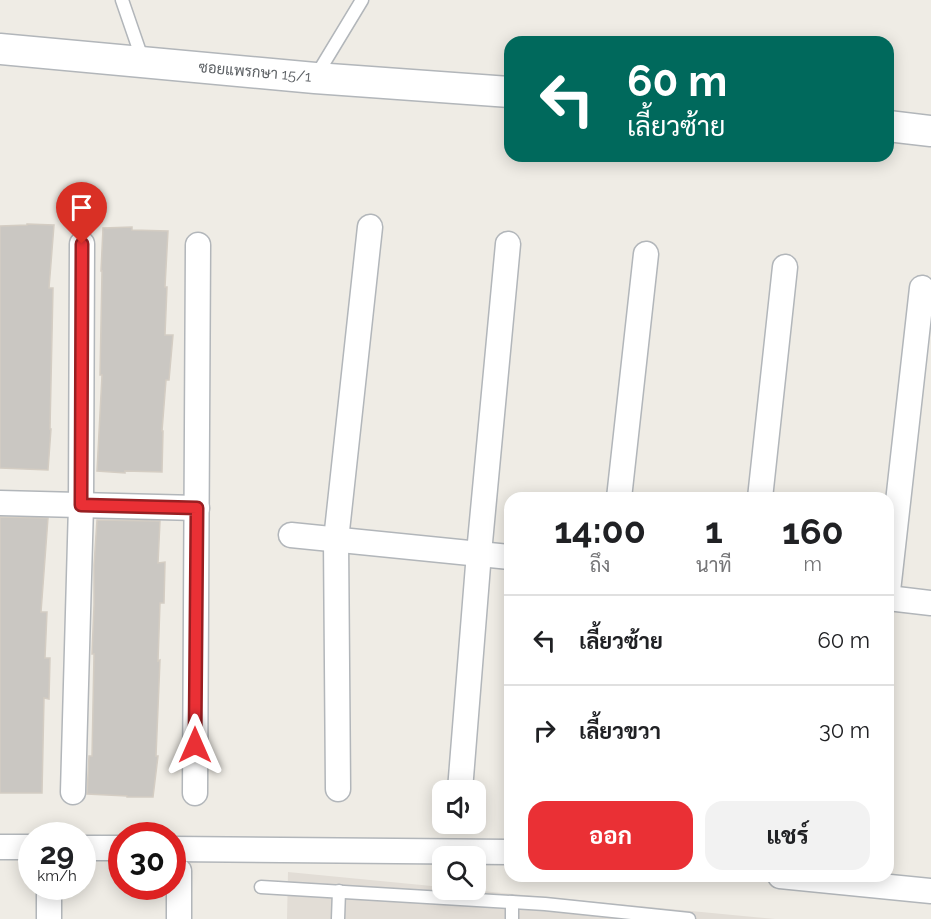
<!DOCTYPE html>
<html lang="th">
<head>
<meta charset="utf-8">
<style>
	body { margin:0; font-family:Raleway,Sarabun,sans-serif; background:#f2f2f2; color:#202124; height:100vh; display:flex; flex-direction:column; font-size:22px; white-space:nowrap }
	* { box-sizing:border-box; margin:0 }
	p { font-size:20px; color:#757577 }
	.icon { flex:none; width:33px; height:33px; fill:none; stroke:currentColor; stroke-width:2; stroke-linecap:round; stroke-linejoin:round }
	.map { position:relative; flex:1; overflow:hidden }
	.details { position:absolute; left:504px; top:492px; width:390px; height:390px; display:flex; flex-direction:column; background:#fff; border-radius:18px; box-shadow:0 3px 15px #0003 }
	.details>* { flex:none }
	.top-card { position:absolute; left:504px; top:36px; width:390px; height:126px; border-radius:18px; box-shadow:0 3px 15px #0003; background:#00695c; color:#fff; overflow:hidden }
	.fabs { position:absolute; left:432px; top:780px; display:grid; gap:12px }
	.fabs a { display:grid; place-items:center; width:54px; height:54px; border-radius:12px; background:#fff; box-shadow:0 3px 15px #0003; font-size:30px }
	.speed { position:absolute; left:18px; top:822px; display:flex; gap:12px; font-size:30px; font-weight:700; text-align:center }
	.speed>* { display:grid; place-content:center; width:78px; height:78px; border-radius:50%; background:#fff; box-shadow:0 3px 15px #0003; line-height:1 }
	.speed small { font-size:15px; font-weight:400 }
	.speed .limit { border:9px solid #d22; background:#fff; color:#111 }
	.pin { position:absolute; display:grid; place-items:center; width:51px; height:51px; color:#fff; margin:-62px -26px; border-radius:50% 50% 50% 0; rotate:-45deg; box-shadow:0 0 6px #0007 }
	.pin .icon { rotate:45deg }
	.me { position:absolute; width:66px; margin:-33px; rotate:0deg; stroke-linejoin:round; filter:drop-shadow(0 0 4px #0008) }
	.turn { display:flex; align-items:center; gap:21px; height:126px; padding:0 24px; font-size:27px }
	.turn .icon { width:78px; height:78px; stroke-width:2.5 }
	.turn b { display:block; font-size:42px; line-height:51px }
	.eta { display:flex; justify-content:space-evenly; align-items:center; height:102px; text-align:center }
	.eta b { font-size:36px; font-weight:700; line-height:42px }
	.cta { display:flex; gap:12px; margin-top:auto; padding:12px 24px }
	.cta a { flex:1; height:69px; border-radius:18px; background:#ea3035; color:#fff; font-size:24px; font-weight:700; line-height:69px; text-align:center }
	.cta a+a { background:#f2f2f2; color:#202124 }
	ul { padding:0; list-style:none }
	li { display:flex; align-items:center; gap:18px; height:90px; padding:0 24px; border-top:2px solid #e0e0e0 }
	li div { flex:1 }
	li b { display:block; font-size:22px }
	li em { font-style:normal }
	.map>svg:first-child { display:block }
	.education { fill:#e2ddd6 }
	.building { fill:#cac7c2; stroke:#d4cdc3; stroke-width:1.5 }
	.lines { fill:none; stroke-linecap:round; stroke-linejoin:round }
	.service-casing { stroke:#b2b6ba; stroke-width:15 }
	.minor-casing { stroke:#b2b6ba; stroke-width:27 }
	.tertiary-casing { stroke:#b2b6ba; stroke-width:33 }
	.service { stroke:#fff; stroke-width:12 }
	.minor { stroke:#fff; stroke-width:24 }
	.tertiary { stroke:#fff; stroke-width:30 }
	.route-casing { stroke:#981f22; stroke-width:15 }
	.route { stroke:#ea3035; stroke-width:10 }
	.labels { text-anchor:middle; stroke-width:4.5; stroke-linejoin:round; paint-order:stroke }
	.street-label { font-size:15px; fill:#5d6165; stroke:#fff }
</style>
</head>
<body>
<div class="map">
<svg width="931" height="919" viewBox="0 0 931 919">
	<rect width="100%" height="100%" fill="#efece5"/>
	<polygon class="education" points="288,872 442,887 442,890 472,890 775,919 287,919"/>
	<g class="building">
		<polygon points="27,224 54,225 49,288 53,288 50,429 51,429 48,470 0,468 0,226 27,225"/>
		<polygon points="132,227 132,230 168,231 165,287 167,287 165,335 173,335 169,380 166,380 162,431 163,431 162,472 125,471 125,473 97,471 102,375 100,375 102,271 101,271 103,228"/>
		<polygon points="0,517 48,518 41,612 47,612 45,658 50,658 49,699 44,698 42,793 0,793"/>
		<polygon points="97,520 160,521 158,563 165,562 164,603 160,603 158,661 160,660 156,756 158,756 153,797 127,797 127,796 87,794 89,756 92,756 94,654 92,654 94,605 94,565"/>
	</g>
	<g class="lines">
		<g class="service-casing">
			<g id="service">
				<polyline points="122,0 143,61"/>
				<polyline points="316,76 362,0"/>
				<polyline points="261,887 545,904 689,919"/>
				<polyline points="338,919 339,891"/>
				<polyline points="512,919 512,902"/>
			</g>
		</g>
		<g class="minor-casing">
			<g id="minor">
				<polyline points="619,498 646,254"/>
				<polyline points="760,498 785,267"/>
				<polyline points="0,503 197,508"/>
				<polyline points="291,535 510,557"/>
				<polyline points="888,591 922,288"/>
				<polyline points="888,598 931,603"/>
				<polyline points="338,789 336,540 370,227"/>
				<polyline points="460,790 479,553 508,244"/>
				<polyline points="73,792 81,505 82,244"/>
				<polyline points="195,793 198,245"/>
				<polyline points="0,847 32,847"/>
				<polyline points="82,848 122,848"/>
				<polyline points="172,849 510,852"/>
				<polyline points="780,876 931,891"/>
				<polyline points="49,919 49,886"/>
				<polyline points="179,919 179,871"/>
			</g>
		</g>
		<g class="tertiary-casing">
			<g id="tertiary">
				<polyline points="0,49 315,78 510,92"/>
				<polyline points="888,126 931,131"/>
			</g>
		</g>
		<use href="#service" class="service"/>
		<use href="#minor" class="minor"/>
		<use href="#tertiary" class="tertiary"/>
	</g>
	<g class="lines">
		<g class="route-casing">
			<polyline id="route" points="82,244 81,505 197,508 195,745"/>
		</g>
		<use href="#route" class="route"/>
	</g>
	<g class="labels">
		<g class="street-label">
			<text transform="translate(255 72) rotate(5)" y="5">ซอยแพรกษา 15/1</text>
		</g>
	</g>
</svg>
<div class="fabs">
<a><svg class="icon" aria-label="sound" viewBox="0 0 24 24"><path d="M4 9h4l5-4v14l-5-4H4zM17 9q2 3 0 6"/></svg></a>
<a><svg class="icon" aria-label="search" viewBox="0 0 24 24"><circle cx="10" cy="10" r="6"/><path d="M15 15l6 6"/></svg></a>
</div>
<div class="speed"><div>29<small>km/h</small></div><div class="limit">30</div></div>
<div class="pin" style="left:82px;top:244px;background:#d93025"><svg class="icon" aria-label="arrive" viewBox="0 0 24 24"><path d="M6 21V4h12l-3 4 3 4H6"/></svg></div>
<svg class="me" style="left:195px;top:745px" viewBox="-20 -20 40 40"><path d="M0-17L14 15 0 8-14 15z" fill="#ea3035" stroke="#fff" stroke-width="4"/></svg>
<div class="top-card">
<div class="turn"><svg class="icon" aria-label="left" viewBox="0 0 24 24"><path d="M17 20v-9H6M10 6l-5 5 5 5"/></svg><div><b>60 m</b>เลี้ยวซ้าย</div></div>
</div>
<section class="details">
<div class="eta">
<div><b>14:00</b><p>ถึง</p></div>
<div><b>1</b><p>นาที</p></div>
<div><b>160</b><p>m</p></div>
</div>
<ul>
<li><svg class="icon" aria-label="left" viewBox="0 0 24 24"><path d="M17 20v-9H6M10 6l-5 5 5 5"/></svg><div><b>เลี้ยวซ้าย</b></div><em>60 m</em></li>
<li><svg class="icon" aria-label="right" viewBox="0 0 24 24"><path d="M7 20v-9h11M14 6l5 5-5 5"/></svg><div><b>เลี้ยวขวา</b></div><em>30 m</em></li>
</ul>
<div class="cta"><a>ออก</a><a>แชร์</a></div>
</section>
</div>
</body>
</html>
